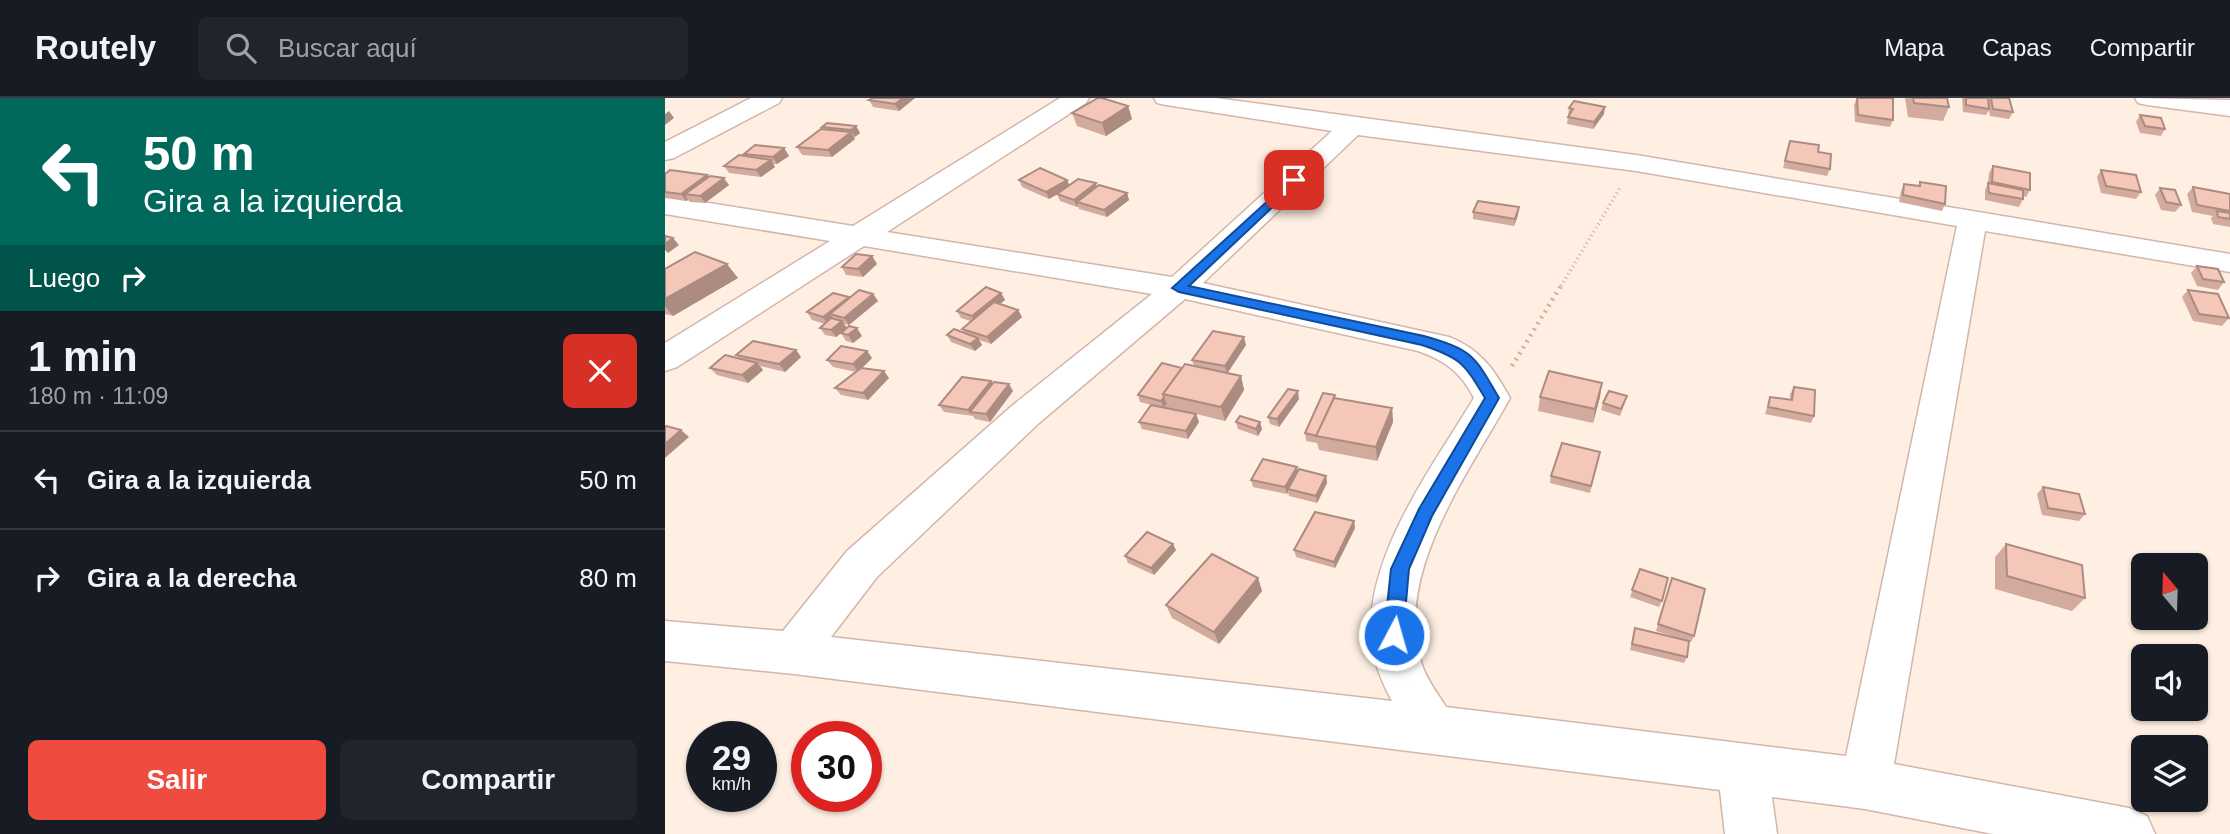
<!DOCTYPE html>
<html lang="es">
<head>
<meta charset="utf-8">
<style>
	body { margin:0; font-family:Helvetica,sans-serif; background:#20242c; color:#f1f3f6; height:100vh; display:flex; flex-direction:column; font-size:26px; white-space:nowrap }
	* { box-sizing:border-box; margin:0 }
	p { font-size:23px; color:#9ea1a6 }
	.icon { flex:none; width:38px; height:38px; fill:none; stroke:currentColor; stroke-width:2; stroke-linecap:round; stroke-linejoin:round }
	.map { position:relative; flex:1; overflow:hidden }
	.panel { display:flex; flex-direction:column; background:#171b24; width:665px }
	.panel>* { flex:none }
	.hud { background:#00695c; color:#fff; overflow:hidden }
	.needle { width:46px; rotate:341deg }
	.tools { position:absolute; left:1466px; top:455px; display:grid; gap:14px }
	.tools a { display:grid; place-items:center; width:77px; height:77px; border-radius:10px; background:#171b24; box-shadow:0 2px 5px #0004; font-size:35px }
	.speed { position:absolute; left:21px; top:623px; display:flex; gap:14px; font-size:35px; font-weight:700; text-align:center }
	.speed>* { display:grid; place-content:center; width:91px; height:91px; border-radius:50%; background:#171b24; box-shadow:0 2px 5px #0004; line-height:1 }
	.speed small { font-size:18px; font-weight:400 }
	.speed .limit { border:10px solid #d22; background:#fff; color:#111 }
	.pin { position:absolute; display:grid; place-items:center; width:60px; height:60px; color:#fff; margin:-30px; border-radius:14px; box-shadow:0 4px 10px #0006 }
	.me { position:absolute; width:77px; margin:-38px; rotate:6deg; stroke-linejoin:round; filter:drop-shadow(0 0 5px #0008) }
	.turn { display:flex; align-items:center; gap:24px; height:147px; padding:0 28px; font-size:32px }
	.turn .icon { width:91px; height:91px; stroke-width:2.5 }
	.turn b { display:block; font-size:49px; line-height:60px }
	.then { display:flex; align-items:center; height:66px; padding:0 28px; background:#0003; gap:14px; font-size:26px }
	.round { display:grid; place-items:center; flex:none; width:74px; height:74px; border-radius:10px; background:#20242c }
	.headline { display:flex; align-items:center; justify-content:space-between; height:119px; padding:0 28px }
	h1 { font-size:42px; font-weight:700; line-height:52px }
	.cta { display:flex; gap:14px; margin-top:auto; padding:14px 28px }
	.cta a { flex:1; height:80px; border-radius:10px; background:#f04b3f; color:#fff; font-size:28px; font-weight:700; line-height:80px; text-align:center }
	.cta a+a { background:#20242c; color:#f1f3f6 }
	ul { padding:0; list-style:none }
	li { display:flex; align-items:center; gap:21px; height:98px; padding:0 28px; border-top:2px solid #363941 }
	li div { flex:1 }
	li b { display:block; font-size:26px }
	li em { font-style:normal }
	header { display:flex; align-items:center; gap:42px; box-sizing:border-box; height:98px; padding:0 35px; background:#171b24; border-bottom:2px solid #363941 }
	header strong { font-size:33px }
	nav { display:flex; gap:38px; margin-inline-start:auto; font-size:24px }
	.search { width:490px; height:63px; background:#20242c; display:flex; align-items:center; gap:18px; box-sizing:border-box; padding:0 24px; border-radius:10px; color:#9ea1a6; font-size:26px }
	main { display:flex; flex:1; min-height:0 }
	.map>svg:first-child { display:block }
	.lines { fill:none; stroke-linecap:round; stroke-linejoin:round }
	.minor-casing { stroke:#d2b6ab; stroke-width:3 }
	.path-far1 { stroke:#daaa9b; stroke-width:3.5; stroke-dasharray:1 3.5; stroke-linecap:butt }
	.path { stroke:#daaa9b; stroke-width:4.5; stroke-dasharray:2 5; stroke-linecap:butt }
	.minor { fill:#fff; fill-rule:evenodd }
	.wall { fill:#d3ab9e }
	.shaded-wall { fill:#ac8b81 }
	.building { fill:#f5c7b8; stroke:#ac8b81; stroke-width:2 }
	.route { fill:#1a73e8; stroke:#114b97; stroke-width:2 }
</style>
</head>
<body>
<header>
<strong>Routely</strong>
<div class="search"><svg class="icon" aria-label="search" viewBox="0 0 24 24"><circle cx="10" cy="10" r="6"/><path d="M15 15l6 6"/></svg>Buscar aquí</div>
<nav><a>Mapa</a><a>Capas</a><a>Compartir</a></nav>
</header>
<main>
<section class="panel">
<div class="hud">
<div class="turn"><svg class="icon" aria-label="left" viewBox="0 0 24 24"><path d="M17 20v-9H6M10 6l-5 5 5 5"/></svg><div><b>50 m</b>Gira a la izquierda</div></div>
<div class="then">Luego<svg class="icon" aria-label="right" viewBox="0 0 24 24"><path d="M7 20v-9h11M14 6l5 5-5 5"/></svg></div>
</div>
<div class="headline"><div><h1>1 min</h1><p>180 m · 11:09</p></div><a class="round" style="background:#d93025;color:#fff"><svg class="icon" aria-label="close" viewBox="0 0 24 24"><path d="M6 6l12 12M18 6L6 18"/></svg></a></div>
<ul>
<li><svg class="icon" aria-label="left" viewBox="0 0 24 24"><path d="M17 20v-9H6M10 6l-5 5 5 5"/></svg><div><b>Gira a la izquierda</b></div><em>50 m</em></li>
<li><svg class="icon" aria-label="right" viewBox="0 0 24 24"><path d="M7 20v-9h11M14 6l5 5-5 5"/></svg><div><b>Gira a la derecha</b></div><em>80 m</em></li>
</ul>
<div class="cta"><a>Salir</a><a>Compartir</a></div>
</section>
<div class="map">
<svg width="1565" height="736" viewBox="0 0 1565 736">
	<rect width="100%" height="100%" fill="#feefe2"/>
	<g class="lines">
		<g class="minor-casing">
			<g id="minor">
				<polygon points="86,0 117,0 114,5 9,60 0,62 0,44"/>
				<path d="M395 0H424L421 5 222 134 507 179 667 33 501 7 492 5 489 0H551L971 57 1565 156V174L1320 133 1229 666 1464 710 1482 718 1490 736H1328L1200 711 1107 699 1112 736H1060L1055 692 129 576 0 563V523L118 533 182 453 348 307 487 196 199 148 12 269 0 273V245L165 143 0 116V98L188 128ZM693 37 971 73 1292 128 1181 658 781 609C773 596 762 582 757 567 727 477 803 376 845 300 829 271 815 251 784 239L538 185ZM520 201 753 253C779 262 796 274 809 300 768 368 702 455 706 537 707 560 716 583 727 603L166 539 212 479 374 325Z"/>
				<polygon points="1470,0 1565,2 1565,18 1482,7 1473,5"/>
			</g>
		</g>
		<polyline class="path-far1" points="896,188 955,90"/>
		<polyline class="path" points="847,268 897,186"/>
		<use href="#minor" class="minor"/>
	</g>
	<g class="wall">
		<polygon points="250,0 234,13 208,9 204,2"/>
		<polygon points="1192,0 1228,22 1225,29 1190,24 1189,7"/>
		<polygon points="1240,0 1282,0 1284,9 1278,23 1243,19"/>
		<polygon points="1297,0 1323,0 1323,2 1324,0 1344,0 1348,14 1344,21 1325,18 1324,12 1321,17 1298,14"/>
		<polygon points="463,8 467,21 441,38 412,28 407,15"/>
		<polygon points="904,10 939,16 928,31 902,26"/>
		<polygon points="1475,17 1500,31 1496,38 1475,35 1471,24"/>
		<polygon points="191,28 195,35 189,39 190,41 167,59 137,57 132,49 158,31 157,29"/>
		<polygon points="119,50 124,58 112,66 108,66 110,69 96,79 64,75 59,68 80,58 79,56"/>
		<polygon points="1123,50 1165,71 1162,78 1118,70"/>
		<polygon points="1328,68 1365,92 1361,99 1358,98 1358,101 1354,109 1320,102 1320,92 1323,85 1324,75"/>
		<polygon points="1436,72 1476,94 1471,101 1436,95 1432,79"/>
		<polygon points="0,76 42,77 43,79 64,87 40,105 25,104 23,102 21,103 0,100"/>
		<polygon points="354,82 402,82 404,87 432,88 462,95 464,102 442,119 414,111 413,108 412,109 395,103 392,96 384,101 357,89"/>
		<polygon points="1255,84 1280,106 1277,113 1234,104 1236,93 1239,86 1253,88"/>
		<polygon points="1528,89 1565,96 1565,129 1548,126 1546,120 1548,118 1527,114 1522,96"/>
		<polygon points="1495,90 1516,107 1510,114 1496,112 1490,97"/>
		<polygon points="808,114 853,117 849,128 808,121"/>
		<polygon points="207,158 212,166 198,179 181,177 177,169"/>
		<polygon points="1532,168 1559,184 1553,192 1532,188 1526,175"/>
		<polygon points="0,171 73,180 8,218 0,216"/>
		<polygon points="1523,192 1564,220 1557,228 1528,223 1517,199"/>
		<polygon points="336,195 340,202 335,206 353,212 357,219 326,246 314,242 317,247 310,253 286,244 282,237 299,234 297,231 305,223 296,220 292,213"/>
		<polygon points="208,196 213,203 184,227 179,226 182,230 197,238 188,245 181,243 176,235 171,239 160,237 155,230 160,226 147,222 142,214 185,200"/>
		<polygon points="581,247 562,275 576,278 579,292 560,323 531,316 534,324 523,341 477,331 474,324 494,309 475,304 473,297 517,270 529,268 527,262"/>
		<polygon points="131,252 136,259 120,274 95,268 98,272 83,285 52,277 45,270 74,260 71,257"/>
		<polygon points="202,253 207,260 197,270 224,280 203,302 176,297 170,290 191,274 168,269 162,262"/>
		<polygon points="326,283 328,285 348,293 325,324 310,321 308,318 279,314 274,307"/>
		<polygon points="1129,289 1149,318 1146,325 1100,316 1105,299 1125,302 1125,296"/>
		<polygon points="670,297 670,300 727,310 728,324 712,363 654,352 652,345 641,343 640,335"/>
		<polygon points="875,299 935,299 928,325 873,313"/>
		<polygon points="634,301 614,329 605,326 603,319"/>
		<polygon points="938,305 960,305 955,318 936,312"/>
		<polygon points="571,324 597,331 593,338 573,331"/>
		<polygon points="935,354 925,395 885,385 886,378"/>
		<polygon points="632,373 661,378 662,385 652,405 624,398 623,394 622,396 588,389 586,382"/>
		<polygon points="1378,389 1420,416 1414,423 1377,417 1372,396"/>
		<polygon points="689,423 690,430 670,470 631,459 629,452"/>
		<polygon points="1341,446 1420,500 1407,513 1330,491 1330,459"/>
		<polygon points="511,452 489,477 463,465 460,458"/>
		<polygon points="975,471 997,503 994,509 965,499"/>
		<polygon points="593,480 597,493 554,546 507,520 501,507"/>
		<polygon points="1007,480 1029,538 1026,544 1024,544 1022,559 1019,565 965,552 970,530 1020,542 991,533"/>
	</g>
	<g class="shaded-wall">
		<polygon points="238,0 250,0 234,13 230,6"/>
		<polygon points="463,8 467,21 441,38 437,25"/>
		<polygon points="940,9 939,16 928,31 929,24"/>
		<polygon points="4,13 9,20 0,27 0,16"/>
		<polygon points="191,28 195,35 190,39 186,32"/>
		<polygon points="186,34 190,41 167,59 163,52"/>
		<polygon points="119,50 124,58 112,66 108,59"/>
		<polygon points="106,62 110,69 96,79 91,72"/>
		<polygon points="42,77 47,84 20,96 23,102 21,103 16,96"/>
		<polygon points="59,80 64,87 40,105 35,98"/>
		<polygon points="402,82 405,89 384,101 381,94"/>
		<polygon points="431,85 433,93 412,104 413,108 412,109 409,102"/>
		<polygon points="462,95 464,102 442,119 439,112"/>
		<polygon points="854,109 853,117 849,128 850,121"/>
		<polygon points="8,140 14,147 3,155 0,152 0,146"/>
		<polygon points="207,158 212,166 198,179 193,171"/>
		<polygon points="62,166 73,180 8,218 0,208 0,201"/>
		<polygon points="336,195 340,202 311,225 307,218"/>
		<polygon points="208,196 213,203 184,227 179,220"/>
		<polygon points="184,199 189,206 165,216 169,222 163,227 158,219"/>
		<polygon points="353,212 357,219 326,246 322,239"/>
		<polygon points="177,223 182,230 171,239 166,232"/>
		<polygon points="192,230 197,238 188,245 183,237"/>
		<polygon points="579,239 581,247 562,276 560,268"/>
		<polygon points="313,240 317,247 310,253 305,246"/>
		<polygon points="131,252 136,259 120,274 114,266"/>
		<polygon points="202,253 207,260 193,274 188,266"/>
		<polygon points="92,265 98,272 83,285 77,277"/>
		<polygon points="219,273 224,280 203,302 198,295"/>
		<polygon points="576,278 579,292 560,323 556,309"/>
		<polygon points="326,283 330,290 305,314 308,319 303,312"/>
		<polygon points="937,285 935,299 928,325 930,311"/>
		<polygon points="344,286 348,293 325,324 321,316"/>
		<polygon points="633,293 634,301 614,329 612,321"/>
		<polygon points="499,299 502,306 498,310 496,303"/>
		<polygon points="727,310 728,324 712,363 711,349"/>
		<polygon points="531,316 534,324 523,341 521,333"/>
		<polygon points="595,324 597,331 593,338 591,331"/>
		<polygon points="16,332 24,339 0,360 0,346"/>
		<polygon points="632,369 633,376 623,391 623,394 622,396 620,389"/>
		<polygon points="661,378 662,385 652,405 651,398"/>
		<polygon points="689,423 690,430 670,470 669,464"/>
		<polygon points="508,446 511,452 489,477 486,470"/>
		<polygon points="593,480 597,493 554,546 549,534"/>
	</g>
	<g class="building">
		<polygon points="208,0 238,0 230,6 204,2"/>
		<polygon points="433,0 437,0 463,8 437,25 407,15"/>
		<polygon points="1192,0 1228,0 1228,22 1193,17"/>
		<polygon points="1248,0 1282,0 1284,9 1249,5"/>
		<polygon points="1301,0 1323,0 1324,11 1301,7"/>
		<polygon points="1326,0 1344,0 1348,14 1328,11"/>
		<polygon points="909,3 940,9 929,24 903,19 908,11 904,10"/>
		<polygon points="1475,17 1496,20 1500,31 1480,28"/>
		<polygon points="162,25 191,28 186,32 157,29"/>
		<polygon points="156,31 186,34 163,52 132,49"/>
		<polygon points="1125,43 1154,47 1153,54 1166,56 1165,71 1120,63"/>
		<polygon points="90,47 119,50 108,59 79,56"/>
		<polygon points="74,57 106,62 91,72 59,68"/>
		<polygon points="1328,68 1365,75 1365,92 1327,84"/>
		<polygon points="375,70 402,82 381,94 354,82"/>
		<polygon points="5,72 42,77 16,96 0,94 0,76"/>
		<polygon points="1436,72 1471,77 1476,94 1441,88"/>
		<polygon points="45,78 59,80 35,98 20,96"/>
		<polygon points="413,81 431,85 409,102 392,96"/>
		<polygon points="1255,84 1281,88 1280,106 1238,97 1239,86 1255,88"/>
		<polygon points="1323,85 1358,92 1358,101 1324,95"/>
		<polygon points="434,87 462,95 439,112 412,104"/>
		<polygon points="1528,89 1565,96 1565,113 1532,107"/>
		<polygon points="1495,90 1510,92 1516,107 1501,104"/>
		<polygon points="813,103 854,109 850,121 808,114"/>
		<polygon points="1552,113 1565,115 1565,121 1553,119"/>
		<polygon points="0,138 8,140 0,146"/>
		<polygon points="30,154 62,166 0,201 0,171"/>
		<polygon points="191,156 207,158 193,171 177,169"/>
		<polygon points="1532,168 1553,171 1559,184 1538,181"/>
		<polygon points="321,189 336,195 307,218 292,213"/>
		<polygon points="194,192 208,196 179,220 165,216"/>
		<polygon points="1523,192 1553,196 1564,220 1534,216"/>
		<polygon points="168,195 184,199 158,219 142,214"/>
		<polygon points="329,204 353,212 322,239 297,231"/>
		<polygon points="166,220 177,223 166,232 155,230"/>
		<polygon points="184,228 192,230 183,237 176,235"/>
		<polygon points="289,231 313,240 305,246 282,237"/>
		<polygon points="548,233 579,239 560,268 527,262"/>
		<polygon points="88,243 131,252 114,266 71,257"/>
		<polygon points="176,248 202,253 188,266 162,262"/>
		<polygon points="60,257 92,265 77,277 45,270"/>
		<polygon points="497,265 517,270 498,296 499,299 496,303 473,297"/>
		<polygon points="520,266 576,278 556,309 498,296"/>
		<polygon points="196,270 219,273 198,295 170,290"/>
		<polygon points="884,273 937,285 930,311 875,299"/>
		<polygon points="297,279 326,283 303,312 274,307"/>
		<polygon points="329,284 344,286 321,316 305,314"/>
		<polygon points="1129,289 1150,292 1149,318 1103,309 1105,299 1127,302"/>
		<polygon points="623,291 633,293 612,321 603,319"/>
		<polygon points="944,293 962,298 956,311 938,305"/>
		<polygon points="658,295 670,297 652,338 640,335"/>
		<polygon points="669,300 727,310 711,349 651,338"/>
		<polygon points="486,307 531,316 521,333 474,324"/>
		<polygon points="575,318 595,324 591,331 571,324"/>
		<polygon points="1,328 16,332 0,346 0,329"/>
		<polygon points="897,345 935,354 926,388 886,378"/>
		<polygon points="598,361 632,369 620,389 586,382"/>
		<polygon points="634,371 661,378 651,398 623,391"/>
		<polygon points="1378,389 1414,396 1420,416 1383,410"/>
		<polygon points="650,414 689,423 669,464 629,452"/>
		<polygon points="482,434 508,446 486,470 460,458"/>
		<polygon points="1341,446 1417,467 1420,500 1342,478"/>
		<polygon points="547,456 593,480 549,534 501,507"/>
		<polygon points="975,471 1003,480 997,503 967,492"/>
		<polygon points="1007,480 1040,491 1029,538 993,526"/>
		<polygon points="970,530 1024,543 1022,559 967,546"/>
	</g>
	<path class="route" d="M629 79 635 82 633 85 524 188 759 238C808 252 809 257 834 300L767 418 744 471 738 537 735 542 729 545 722 542 719 537 726 471 754 411 820 300C799 265 796 260 757 247L514 194 507 190Z"/>
</svg>
<div class="tools">
<a><svg class="needle" viewBox="-14 -14 28 28"><path d="M0-13l5 13h-10z" fill="#e53935"/><path d="M0 13l5-13h-10z" fill="#9ea1a6"/></svg></a>
<a><svg class="icon" aria-label="sound" viewBox="0 0 24 24"><path d="M4 9h4l5-4v14l-5-4H4zM17 9q2 3 0 6"/></svg></a>
<a><svg class="icon" aria-label="layers" viewBox="0 0 24 24"><path d="M12 4l9 5-9 5-9-5zM3 14l9 5 9-5"/></svg></a>
</div>
<div class="speed"><div>29<small>km/h</small></div><div class="limit">30</div></div>
<div class="pin" style="left:629px;top:82px;background:#d93025"><svg class="icon" aria-label="arrive" viewBox="0 0 24 24"><path d="M6 21V4h12l-3 4 3 4H6"/></svg></div>
<svg class="me" style="left:729px;top:537px" viewBox="-20 -20 40 40"><circle r="17" fill="#1a73e8" stroke="#fff" stroke-width="3"/><path d="M0-11L8 9 0 5-8 9z" fill="#fff"/></svg>
</div>
</main>
</body>
</html>
